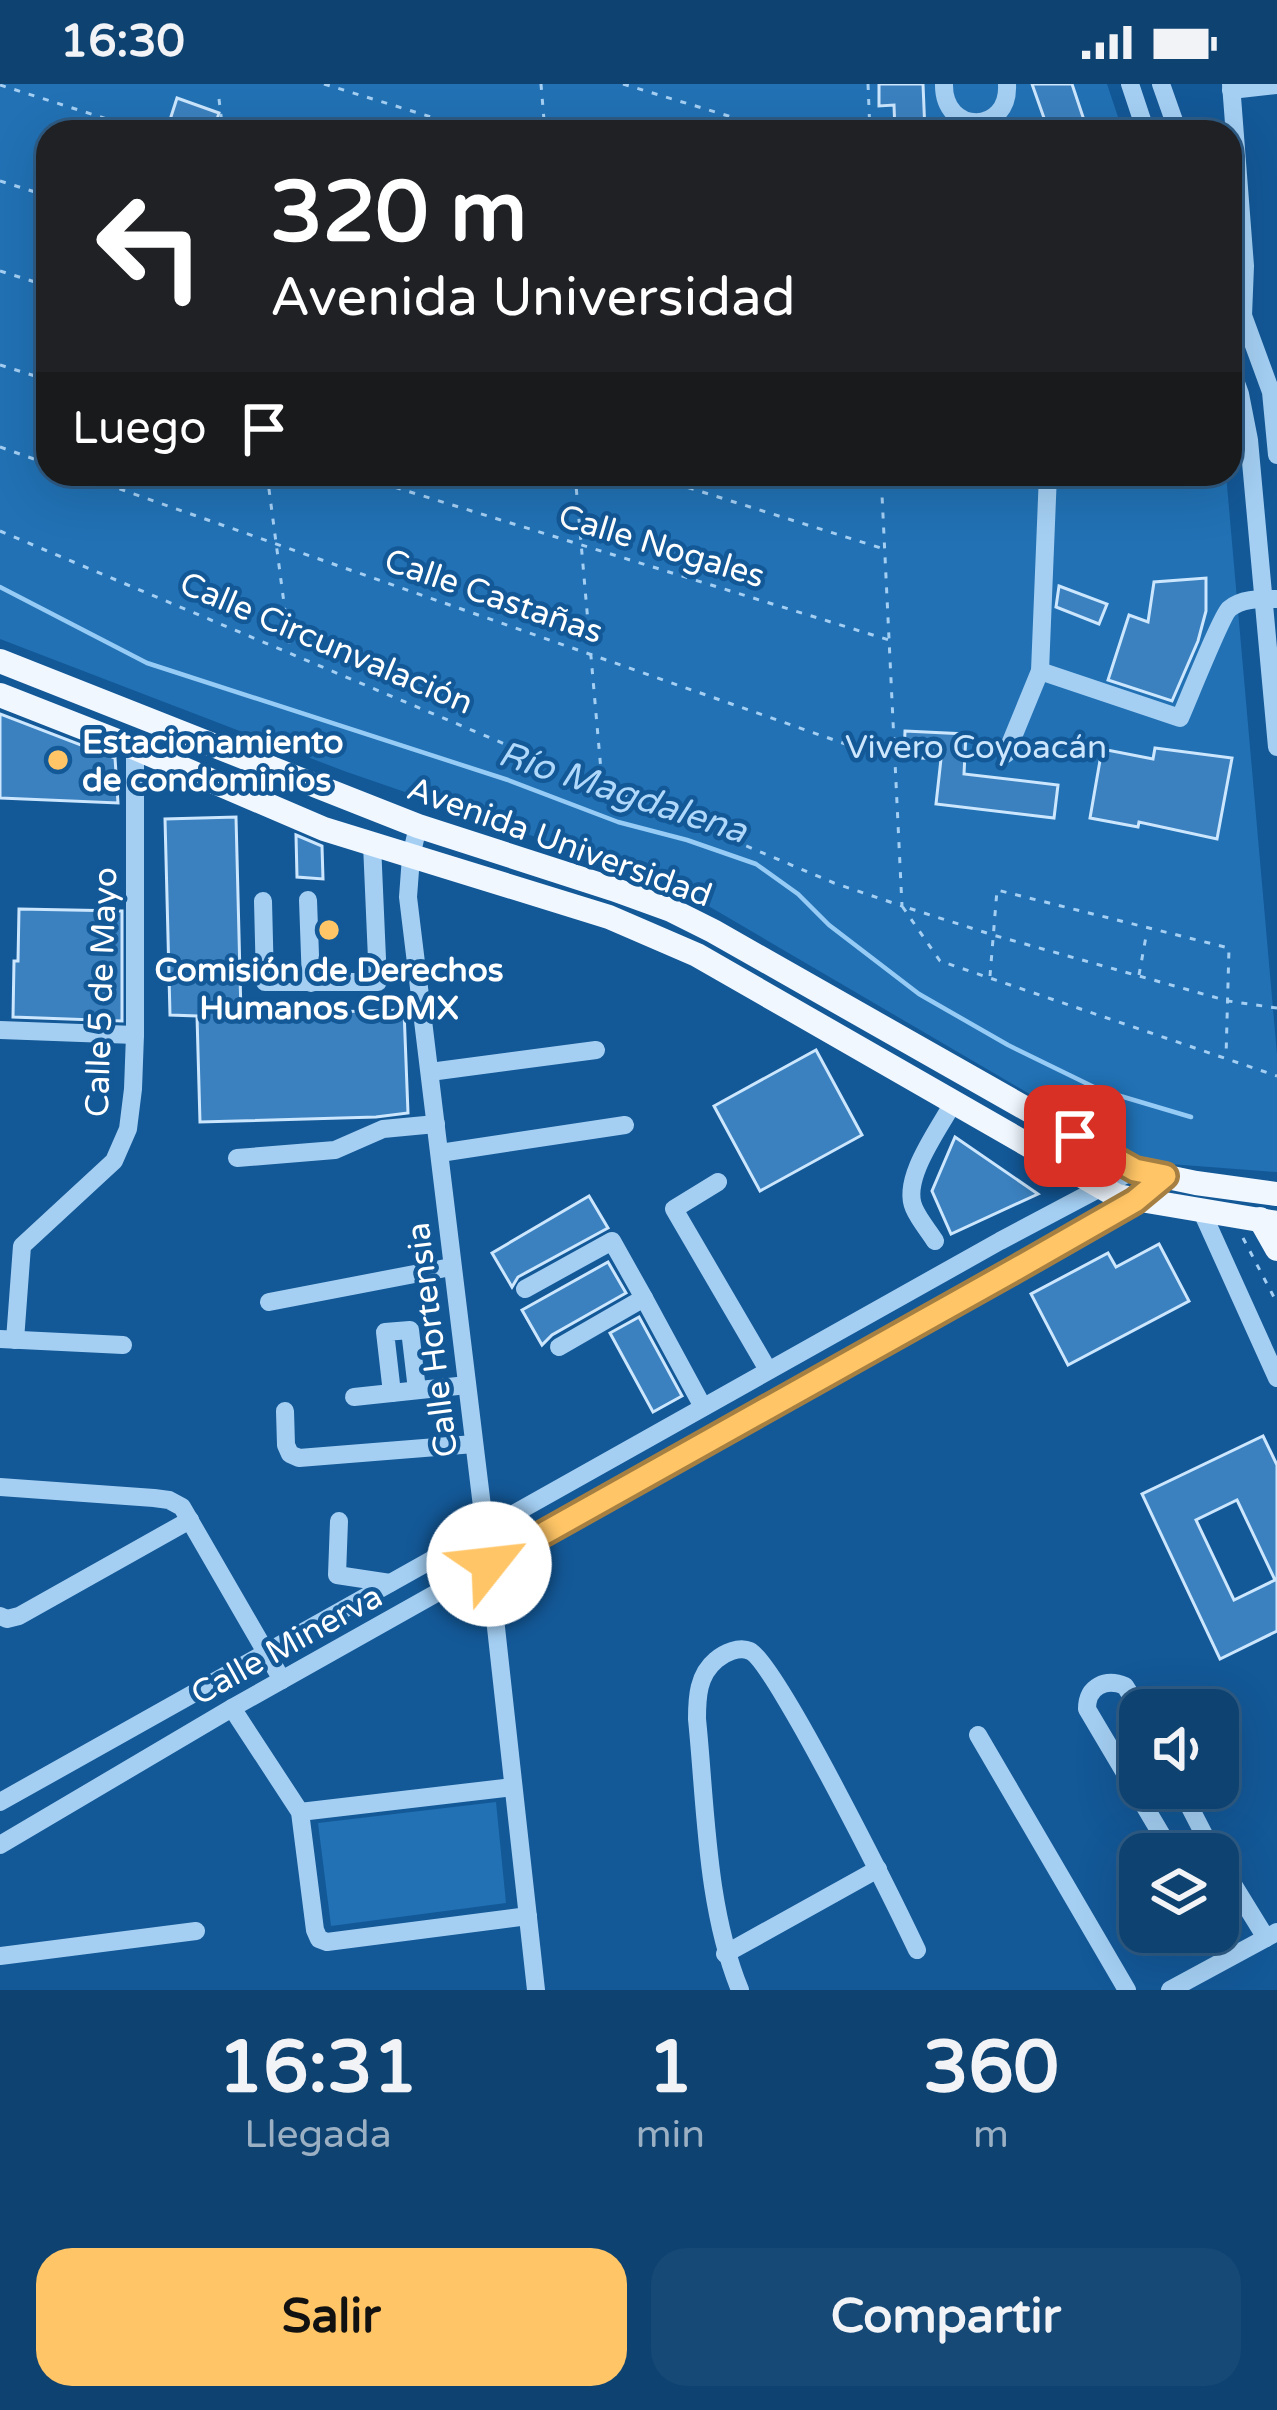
<!DOCTYPE html>
<html lang="es">
<head>
<meta charset="utf-8">
<style>
	body { margin:0; font-family:"Varela Round",sans-serif; background:#174976; color:#f1f3f6; height:100vh; display:flex; flex-direction:column; font-size:45px; white-space:nowrap }
	* { box-sizing:border-box; margin:0 }
	p { font-size:39px; color:#9bb0c3 }
	.icon { flex:none; width:66px; height:66px; fill:none; stroke:currentColor; stroke-width:2; stroke-linecap:round; stroke-linejoin:round }
	.map { position:relative; height:1906px; overflow:hidden }
	.side { display:flex; flex-direction:column; background:#0e4271; flex:1 }
	.side>* { flex:none }
	.hud { position:absolute; left:36px; top:36px; width:1206px; height:366px; border-radius:36px; box-shadow:0 12px 48px #0002,0 0 0 3px #2e5b84; background:#202124; color:#fff; overflow:hidden }
	.buttons { position:absolute; left:1119px; top:1605px; display:grid; gap:24px }
	.buttons a { display:grid; place-items:center; width:120px; height:120px; border-radius:24px; background:#0e4271; box-shadow:0 12px 48px #0002,0 0 0 3px #2e5b84; font-size:60px }
	.pin { position:absolute; display:grid; place-items:center; width:102px; height:102px; color:#fff; margin:-51px; border-radius:24px; box-shadow:0 6px 18px #0006 }
	.me { position:absolute; width:132px; margin:-66px; rotate:61deg; stroke-linejoin:round; filter:drop-shadow(0 0 9px #0008) }
	.turn { display:flex; align-items:center; gap:42px; height:252px; padding:0 36px; font-size:54px }
	.turn .icon { width:156px; height:156px; stroke-width:2.5 }
	.turn b { display:block; font-size:84px; line-height:102px }
	.then { display:flex; align-items:center; height:114px; padding:0 36px; background:#0003; gap:24px; font-size:45px }
	.eta { display:flex; justify-content:space-evenly; align-items:center; height:204px; text-align:center }
	.eta b { font-size:72px; font-weight:800; line-height:84px }
	.primary-button { display:flex; gap:24px; margin-top:auto; padding:24px 36px }
	.primary-button a { flex:1; height:138px; border-radius:36px; background:#ffc566; color:#111; font-size:48px; font-weight:800; line-height:138px; text-align:center }
	.primary-button a+a { background:#174976; color:#f1f3f6 }
	.status { display:flex; justify-content:space-between; align-items:center; height:84px; padding:0 60px; background:#0e4271; direction:ltr }
	.status svg { height:33px; fill:currentColor }
	.map>svg:first-child { display:block }
	.green { fill:#2171b4 }
	.lines { fill:none; stroke-linecap:round; stroke-linejoin:round }
	.stream { stroke:#96cbf6; stroke-width:4.5 }
	.building { fill:#3b81bf; stroke:#cce6fd; stroke-width:3; fill-rule:evenodd }
	.path { stroke:#a4cff3; stroke-width:3; stroke-dasharray:6 9; stroke-linecap:butt }
	.minor { stroke:#a4cff3; stroke-width:18 }
	.major { stroke:#f0f7ff; stroke-width:24 }
	.route-casing { stroke:#a68042; stroke-width:30 }
	.route { stroke:#ffc566; stroke-width:21 }
	.poi-dot { fill:#ffc566; stroke:#135897; stroke-width:4.5 }
	.labels { text-anchor:middle; stroke-width:9; stroke-linejoin:round; paint-order:stroke }
	.street-label { font-size:33px; fill:#fff; stroke:#135897 }
	.poi-label { font-size:33px; font-weight:bold; fill:#fff; stroke:#135897; text-anchor:start }
	.park-label { font-size:33px; fill:#cce6fd; stroke:#135897 }
	.water-label { font-size:36px; font-style:italic; fill:#b0d8fa; stroke:#135897 }
</style>
</head>
<body>
<div class="status"><b>16:30</b><svg viewBox="0 0 49 12"><path d="M0 12V9h3v3zM5 12V6h3v6zM10 12V3h3v9zM15 12V0h3v12zM26 1h20v11H26zM47 4h2v5h-2z"/></svg></div>
<div class="map">
<svg width="1277" height="1906" viewBox="0 0 1277 1906">
	<rect width="100%" height="100%" fill="#135897"/>
	<g class="green">
		<polygon points="0,0 1107,0 1123,48 48,48 48,390 1226,390 1277,970 1277,1088 1170,1080 1132,1070 669,799 344,687 0,555"/>
		<polygon points="496,1718 506,1819 331,1842 318,1739"/>
	</g>
	<g class="lines">
		<polyline class="stream" points="0,503 147,579 508,696 618,738 687,756 756,780 798,810 829,841 919,910 1008,961 1100,1006 1191,1033"/>
	</g>
	<g class="building">
		<polygon points="879,0 923,0 925,48 895,48 894,21 879,22"/>
		<polygon points="1032,0 1072,0 1088,48 1049,48"/>
		<polygon points="177,14 219,29 213,48 186,48 168,42"/>
		<polygon points="1206,494 1206,527 1198,557 1172,617 1108,596 1129,531 1148,538 1154,498"/>
		<polygon points="1059,502 1107,520 1099,540 1056,523"/>
		<polygon points="0,630 115,674 118,719 0,714"/>
		<polygon points="905,647 966,650 964,690 1058,701 1054,734 936,720 941,675 904,673"/>
		<polygon points="1155,664 1232,674 1217,755 1139,738 1138,743 1090,734 1102,665 1153,675"/>
		<polygon points="236,733 241,930 404,926 408,1029 376,1033 200,1038 197,932 170,931 165,735"/>
		<polygon points="296,751 322,762 323,795 297,793"/>
		<polygon points="19,825 122,827 122,937 13,933 14,877 18,877"/>
		<polygon points="816,966 862,1051 760,1107 714,1022"/>
		<polygon points="955,1053 1038,1110 951,1150 932,1107"/>
		<polygon points="589,1112 608,1144 518,1193 512,1203 492,1169"/>
		<polygon points="1159,1160 1189,1217 1068,1281 1031,1210 1108,1169 1116,1183"/>
		<polygon points="608,1178 626,1209 552,1251 542,1261 522,1226"/>
		<polygon points="639,1233 682,1312 653,1328 610,1249"/>
		<path d="M1263 1352 1277 1381V1547L1220 1575 1142 1410ZM1237 1416 1275 1496 1234 1516 1196 1436Z"/>
	</g>
	<g class="lines">
		<g class="path">
			<polyline points="324,0 480,48"/>
			<polyline points="541,0 545,48"/>
			<polyline points="623,0 781,48"/>
			<polyline points="868,0 870,48"/>
			<polyline points="0,1 148,48"/>
			<polyline points="219,15 223,48"/>
			<polyline points="0,97 48,112"/>
			<polyline points="0,187 48,202"/>
			<polyline points="0,281 48,296"/>
			<polyline points="0,363 48,380"/>
			<polyline points="77,390 891,676"/>
			<polyline points="267,390 290,565"/>
			<polyline points="352,390 889,556"/>
			<polyline points="575,390 602,698"/>
			<polyline points="645,390 884,465"/>
			<polyline points="0,447 834,799 902,822 881,390"/>
			<polyline points="1139,891 1147,847"/>
			<polyline points="990,892 997,806 1229,864 1226,973"/>
			<polyline points="1277,924 1228,917 993,851 902,822 940,877 1277,992"/>
			<polyline points="1243,1154 1277,1219"/>
		</g>
		<g class="minor">
			<path d="M944 0C943 51 1010 51 1007 0"/>
			<polyline points="1130,0 1146,48"/>
			<polyline points="1161,0 1178,48"/>
			<polyline points="1231,0 1245,182 1243,232"/>
			<polyline points="1231,6 1277,1"/>
			<polyline points="1230,196 1271,308 1277,371"/>
			<polyline points="1230,282 1240,310 1249,356 1277,663"/>
			<path d="M1040 587 1180 634C1188 616 1221 533 1229 525 1242 514 1261 515 1277 515"/>
			<polyline points="1006,670 1040,587 1048,390"/>
			<polyline points="418,742 411,773 408,813 489,1480 536,1906"/>
			<polyline points="308,816 311,899"/>
			<polyline points="263,817 265,898 378,898 372,760"/>
			<polyline points="0,946 135,951"/>
			<polyline points="430,988 596,966"/>
			<polyline points="440,1069 625,1041"/>
			<polyline points="237,1074 335,1066 383,1045 436,1040"/>
			<polyline points="718,1098 674,1125 768,1286"/>
			<polyline points="1202,1128 1277,1294"/>
			<path d="M935 1157C929 1147 919 1136 914 1124 901 1095 939 1045 953 1019"/>
			<polyline points="525,1205 612,1157 644,1214"/>
			<polyline points="269,1218 451,1183"/>
			<polyline points="0,1255 123,1261"/>
			<polyline points="15,1256 22,1162 114,1077 128,1045 133,1005 135,951 135,664"/>
			<polyline points="559,1263 644,1214 703,1323"/>
			<polyline points="392,1309 385,1248 410,1246 417,1306"/>
			<polyline points="354,1313 467,1301"/>
			<polyline points="285,1327 286,1361 290,1370 299,1374 474,1360"/>
			<polyline points="0,1403 154,1414 169,1416 182,1423 282,1596"/>
			<polyline points="339,1437 337,1491 390,1499"/>
			<polyline points="0,1532 7,1535 19,1532 190,1436"/>
			<polyline points="232,1624 300,1728 315,1846 319,1855 327,1858 528,1832"/>
			<path d="M1140 1626 1125 1602C1106 1594 1087 1602 1087 1625L1173 1770"/>
			<polyline points="978,1651 1127,1906"/>
			<polyline points="1180,1704 1214,1770"/>
			<polyline points="0,1718 1000,1157 1134,1086"/>
			<polyline points="300,1728 513,1703"/>
			<polyline points="0,1761 232,1624 1134,1117 1165,1092"/>
			<polyline points="1218,1776 1266,1854"/>
			<polyline points="725,1870 878,1785"/>
			<polyline points="0,1872 196,1847"/>
			<path d="M740 1906C706 1823 706 1724 697 1635 697 1613 698 1591 716 1576 724 1569 739 1562 750 1567 776 1578 898 1826 917 1866"/>
			<polyline points="1170,1906 1277,1848"/>
		</g>
		<g class="major">
			<polyline points="0,577 418,742 613,805 671,826 713,847 1134,1086 1196,1099 1277,1110"/>
			<polyline points="0,611 135,664 324,745 609,833 697,871 1117,1112 1277,1139"/>
			<polyline points="1260,1135 1277,1165"/>
		</g>
	</g>
	<g class="lines">
		<g class="route-casing">
			<polyline id="route" points="489,1480 1016,1185 1135,1117 1165,1092 1135,1086 1075,1052"/>
		</g>
		<use href="#route" class="route"/>
	</g>
	<g class="poi-dot">
		<circle cx="58" cy="676" r="12"/>
		<circle cx="329" cy="846" r="12"/>
	</g>
	<g class="labels">
		<g class="street-label">
			<text transform="translate(662 461) rotate(17)" y="12">Calle Nogales</text>
			<text transform="translate(494 511) rotate(19)" y="12">Calle Castañas</text>
			<text transform="translate(327 558) rotate(23)" y="12">Calle Circunvalación</text>
			<text transform="translate(560 757) rotate(20)" y="12">Avenida Universidad</text>
			<text transform="translate(100 908) rotate(-88)" y="12">Calle 5 de Mayo</text>
			<text transform="translate(431 1256) rotate(-97)" y="12">Calle Hortensia</text>
			<text transform="translate(286 1560) rotate(-29)" y="12">Calle Minerva</text>
		</g>
		<g class="poi-label">
			<text x="82" y="669">Estacionamiento<tspan x="82" dy="38">de condominios</tspan></text>
			<text x="329" y="897" text-anchor="middle">Comisión de Derechos<tspan x="329" dy="38">Humanos CDMX</tspan></text>
		</g>
		<g class="park-label">
			<text x="976" y="674">Vivero Coyoacán</text>
		</g>
		<g class="water-label">
			<text transform="translate(623 707) rotate(18)" y="13">Río Magdalena</text>
		</g>
	</g>
</svg>
<div class="buttons">
<a><svg class="icon" aria-label="sound" viewBox="0 0 24 24"><path d="M4 9h4l5-4v14l-5-4H4zM17 9q2 3 0 6"/></svg></a>
<a><svg class="icon" aria-label="layers" viewBox="0 0 24 24"><path d="M12 4l9 5-9 5-9-5zM3 14l9 5 9-5"/></svg></a>
</div>
<div class="pin" style="left:1075px;top:1052px;background:#d93025"><svg class="icon" aria-label="arrive" viewBox="0 0 24 24"><path d="M6 21V4h12l-3 4 3 4H6"/></svg></div>
<svg class="me" style="left:489px;top:1480px" viewBox="-20 -20 40 40"><circle r="19" fill="#fff"/><path d="M0-13L10 11 0 6-10 11z" fill="#ffc566"/></svg>
<div class="hud">
<div class="turn"><svg class="icon" aria-label="left" viewBox="0 0 24 24"><path d="M17 20v-9H6M10 6l-5 5 5 5"/></svg><div><b>320 m</b>Avenida Universidad</div></div>
<div class="then">Luego<svg class="icon" aria-label="arrive" viewBox="0 0 24 24"><path d="M6 21V4h12l-3 4 3 4H6"/></svg></div>
</div>
</div>
<section class="side">
<div class="eta">
<div><b>16:31</b><p>Llegada</p></div>
<div><b>1</b><p>min</p></div>
<div><b>360</b><p>m</p></div>
</div>
<div class="primary-button"><a>Salir</a><a>Compartir</a></div>
</section>
</body>
</html>
